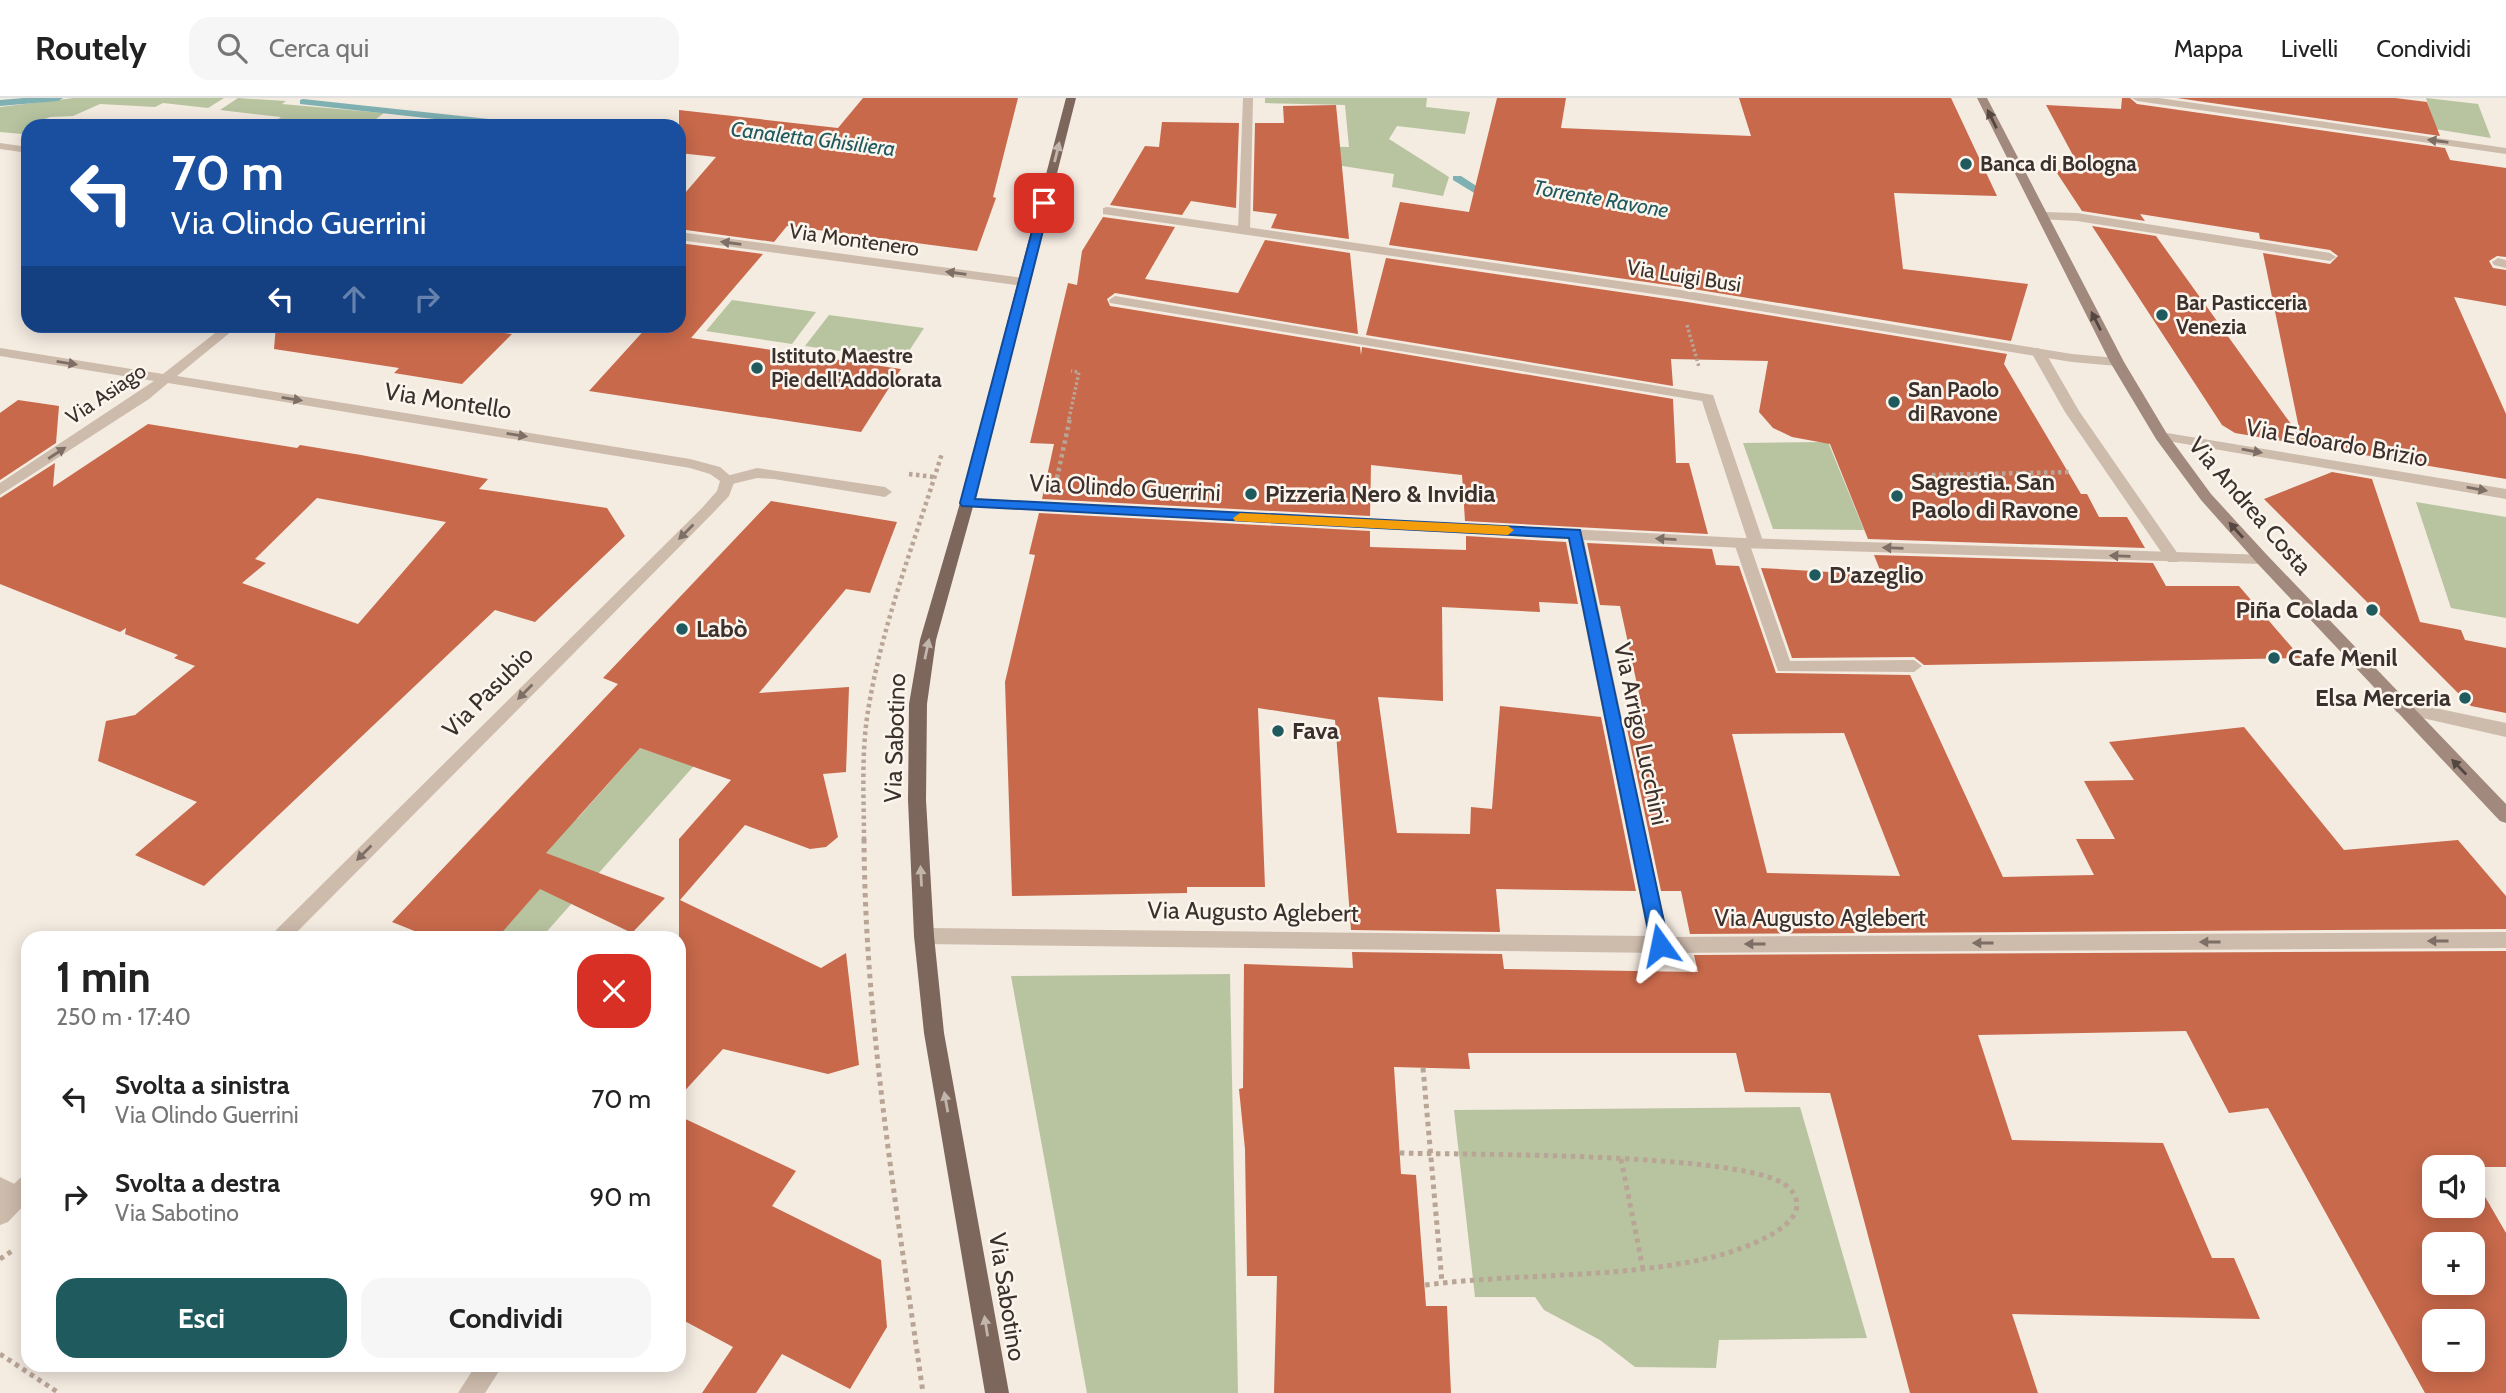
<!DOCTYPE html>
<html lang="it">
<head>
<meta charset="utf-8">
<style>
	body { margin:0; font-family:Cabin,sans-serif; background:#f6f6f6; color:#222; height:100vh; display:flex; flex-direction:column; font-size:26px; white-space:nowrap }
	* { box-sizing:border-box; margin:0 }
	p { font-size:23px; color:#767676 }
	.icon { flex:none; width:38px; height:38px; fill:none; stroke:currentColor; stroke-width:2; stroke-linecap:round; stroke-linejoin:round }
	.map { position:relative; flex:1; overflow:hidden }
	.drawer { position:absolute; left:21px; top:833px; width:665px; height:441px; display:flex; flex-direction:column; background:#fff; border-radius:21px; box-shadow:0 4px 18px #0003 }
	.drawer>* { flex:none }
	.guide { position:absolute; left:21px; top:21px; width:665px; height:214px; border-radius:21px; box-shadow:0 4px 18px #0003; background:#1a4fa0; color:#fff; overflow:hidden }
	.controls { position:absolute; left:2422px; top:1057px; display:grid; gap:14px }
	.controls a { display:grid; place-items:center; width:63px; height:63px; border-radius:14px; background:#fff; box-shadow:0 4px 18px #0003; font-size:35px }
	.pin { position:absolute; display:grid; place-items:center; width:60px; height:60px; color:#fff; margin:-30px; border-radius:14px; box-shadow:0 4px 10px #0006 }
	.me { position:absolute; width:77px; margin:-38px; rotate:348deg; stroke-linejoin:round; filter:drop-shadow(0 0 5px #0008) }
	.turn { display:flex; align-items:center; gap:24px; height:147px; padding:0 35px; font-size:32px }
	.turn .icon { width:91px; height:91px; stroke-width:2.5 }
	.turn b { display:block; font-size:49px; line-height:60px }
	.lanes { display:flex; align-items:center; height:66px; padding:0 35px; background:#0003; justify-content:center; gap:35px; direction:ltr }
	.lanes .off { opacity:.35 }
	.round { display:grid; place-items:center; flex:none; width:74px; height:74px; border-radius:21px; background:#f6f6f6 }
	.headline { display:flex; align-items:center; justify-content:space-between; height:119px; padding:0 35px }
	h1 { font-size:42px; font-weight:700; line-height:52px }
	.button { display:flex; gap:14px; margin-top:auto; padding:14px 35px }
	.button a { flex:1; height:80px; border-radius:21px; background:#1f5a5e; color:#fff; font-size:28px; font-weight:700; line-height:80px; text-align:center }
	.button a+a { background:#f6f6f6; color:#222 }
	ul { padding:0; list-style:none }
	li { display:flex; align-items:center; gap:21px; height:98px; padding:0 35px }
	li div { flex:1 }
	li b { display:block; font-size:26px }
	li em { font-style:normal }
	header { display:flex; align-items:center; gap:42px; box-sizing:border-box; height:98px; padding:0 35px; background:#fff; border-bottom:2px solid #e0e0e0 }
	header strong { font-size:33px }
	nav { display:flex; gap:38px; margin-inline-start:auto; font-size:24px }
	.search { width:490px; height:63px; background:#f6f6f6; display:flex; align-items:center; gap:18px; box-sizing:border-box; padding:0 24px; border-radius:21px; color:#767676; font-size:26px }
	.map>svg:first-child { display:block }
	.green { fill:#b8c4a0 }
	.lines { fill:none; stroke-linecap:round; stroke-linejoin:round }
	.stream { fill:#7fb0b2; fill-rule:evenodd }
	.building { fill:#c8694b; fill-rule:evenodd }
	.path-far2 { stroke:#b9a596; stroke-width:3.5; stroke-dasharray:2.5 2.5; stroke-linecap:butt }
	.path-far1 { stroke:#b9a596; stroke-width:4.5; stroke-dasharray:3.5 3.5; stroke-linecap:butt }
	.path { stroke:#b9a596; stroke-width:5; stroke-dasharray:4.5 4.5; stroke-linecap:butt }
	.lane { fill:#cdbbac; fill-rule:evenodd }
	.street { fill:#cdbbac; fill-rule:evenodd }
	.secondary { fill:#a18a7d; fill-rule:evenodd }
	.primary { fill:#7d675c; fill-rule:evenodd }
	.oneway { fill:#544640 }
	.oneway2 { fill:#7d6f65 }
	.oneway3 { fill:#c2b5ac }
	.route { fill:#1a73e8; stroke:#114b97; stroke-width:2 }
	.slow { fill:#f59e0b }
	.poi-dot { fill:#1f5a5e; stroke:#fbf5ee; stroke-width:2.5 }
	.labels { text-anchor:middle; stroke-width:5; stroke-linejoin:round; paint-order:stroke }
	.far-water-label { font-size:21px; font-style:italic; fill:#1f5a5e; stroke:#fbf5ee }
	.far-poi-label { font-size:21px; font-weight:bold; fill:#3b302b; stroke:#fbf5ee; text-anchor:start }
	.far-street-label { font-size:21px; fill:#3b302b; stroke:#fbf5ee }
	.street-label { font-size:24px; fill:#3b302b; stroke:#fbf5ee }
	.poi-label { font-size:24px; font-weight:bold; fill:#3b302b; stroke:#fbf5ee; text-anchor:start }
</style>
</head>
<body>
<header>
<strong>Routely</strong>
<div class="search"><svg class="icon" aria-label="search" viewBox="0 0 24 24"><circle cx="10" cy="10" r="6"/><path d="M15 15l6 6"/></svg>Cerca qui</div>
<nav><a>Mappa</a><a>Livelli</a><a>Condividi</a></nav>
</header>
<div class="map">
<svg width="2506" height="1295" viewBox="0 0 2506 1295">
	<rect width="100%" height="100%" fill="#f4ebe1"/>
	<g class="green">
		<polygon points="74,0 224,0 208,10 163,5 155,9 100,6 73,18 50,19 28,28 28,32 22,36 0,34 0,9"/>
		<polygon points="238,0 286,3 282,6 384,15 367,28 276,28 270,27 281,19 220,12"/>
		<polygon points="1265,0 1427,0 1426,9 1470,14 1465,36 1397,28 1389,41 1449,79 1443,98 1392,89 1394,76 1336,67 1280,48 1349,49 1345,7 1265,5"/>
		<polygon points="2426,0 2478,6 2491,40 2416,28 2434,23"/>
		<polygon points="732,202 816,214 792,246 706,233"/>
		<polygon points="829,217 924,230 903,262 805,248"/>
		<polygon points="1828,344 1864,432 1773,431 1743,345"/>
		<polygon points="2416,404 2506,419 2506,520 2451,510"/>
		<polygon points="716,643 541,840 497,840 517,745 547,710 577,721 640,650 684,665"/>
		<polygon points="1230,876 1238,1295 1087,1295 1011,878"/>
		<polygon points="1800,1009 1867,1240 1719,1242 1716,1270 1635,1269 1600,1242 1544,1212 1535,1199 1475,1199 1454,1012"/>
	</g>
	<g class="lines">
		<g class="stream">
			<polygon points="24,0 63,0 58,3 0,8 0,2"/>
			<polygon points="303,1 498,22 503,25 498,28 300,6 300,2"/>
			<polygon points="1453,78 1461,78 1498,102 1489,104 1453,82"/>
		</g>
	</g>
	<g class="building">
		<polygon points="863,0 1018,0 993,99 996,100 977,153 787,128 774,144 679,131 679,102 716,59 679,55 679,12 838,30"/>
		<polygon points="1497,0 1566,0 1561,30 1751,38 1739,0 1951,0 1997,98 1894,95 1903,171 2028,186 2011,243 1681,189 1389,147 1400,104 1469,114"/>
		<polygon points="2122,0 2130,0 2137,6 2445,50 2450,62 2506,70 2506,159 2497,158 2489,163 2493,170 2506,172 2506,208 2454,199 2506,316 2506,381 2235,335 2222,327 2092,128 2156,138 2301,340 2263,155 2330,166 2338,158 2330,152 2260,141 2259,135 2140,116 2145,123 2082,113 2055,72 2083,76 2046,7 2121,11"/>
		<polygon points="2177,0 2395,0 2427,4 2440,38"/>
		<polygon points="1336,7 1349,141 1271,130 1277,116 1253,113 1255,25 1284,25 1283,8"/>
		<polygon points="1162,24 1239,25 1236,110 1191,103 1182,117 1110,107 1145,48 1159,49"/>
		<polygon points="1103,119 1175,129 1145,181 1238,195 1265,142 1350,155 1358,236 1115,195 1107,201 1110,208 1360,249 1361,257 1362,249 1673,301 1676,365 1689,365 1708,436 1465,423 1462,377 1371,367 1370,418 1042,401 1054,346 1030,345 1068,185 1077,187 1082,153"/>
		<polygon points="679,145 763,156 691,240 901,271 861,334 589,293 648,228 679,228"/>
		<polygon points="1386,160 1681,203 2007,256 2004,266 2081,396 2087,396 2099,419 2127,419 2145,450 1868,441 1830,346 1792,339 1773,330 1759,314 1768,263 1671,261 1673,288 1366,237"/>
		<polygon points="276,228 453,228 512,236 462,286 394,275 399,270 274,251"/>
		<polygon points="18,302 59,308 56,345 0,382 0,315"/>
		<path d="M148 326 297 350 300 347 361 357 488 381 479 391 607 410 625 438 535 524 495 512 204 788 135 757 197 704 98 663 106 623 135 617 195 568 174 560 178 557 125 536 126 530 120 534 0 486V400L55 365 53 389ZM317 400 446 424 358 526 242 485 266 465 255 461Z"/>
		<polygon points="2332,374 2372,381 2420,524 2461,532 2465,542 2506,550 2506,615 2471,608 2264,401"/>
		<polygon points="771,403 897,424 870,495 846,491 759,595 849,589 846,674 823,676 838,739 826,749 810,751 745,727 680,802 821,870 846,855 859,967 828,976 723,951 679,999 679,741 731,682 640,650 546,755 665,800 632,835 540,791 497,840 432,840 392,824 618,586 603,580"/>
		<polygon points="1039,415 1370,433 1370,449 1466,452 1466,438 1566,444 1578,506 1539,504 1540,514 1442,509 1443,603 1378,599 1397,735 1470,736 1471,709 1492,711 1500,608 1601,619 1636,793 1496,791 1500,834 1351,832 1335,622 1258,610 1265,789 1187,789 1187,795 1012,798 1005,584 1035,457 1029,456"/>
		<path d="M1587 445 1712 451 1716 467 1739 468 1776 575 1910 577 2003 779 2094 777 2076 741H2115L2084 683 2134 682 2109 644 2244 629 2344 752 2458 742 2506 798V831L1690 836 1681 793H1661L1625 621 1645 623 1620 508 1600 507ZM1844 635 1900 778 1767 775 1732 636Z"/>
		<polygon points="1874,457 2153,465 2166,488 2239,488 2301,560 1924,567 1914,559 1792,560 1761,470 1882,477"/>
		<path d="M2506 853V1069H2434V1108H2473V1078L2506 1135V1295H2425L2268 1010 2229 1015 2186 933 1978 937 2012 1042 2163 1045 2212 1160H2234L2260 1221 2012 1216 2038 1295H1910L1830 995 1745 994 1736 955H1468L1470 971 1394 969 1401 1076 1416 1077 1426 1208H1447L1451 1295H1274L1277 1178H1247L1245 1051 1239 991 1243 990 1244 866 1353 870 1352 854 1502 856 1504 871 1698 874 1694 857ZM2434 1146H2473V1185H2434ZM2434 1223H2473V1262H2434Z"/>
		<polygon points="679,1018 796,1073 772,1108 881,1162 887,1229 850,1291 782,1256 756,1295 702,1295 733,1249 679,1220"/>
	</g>
	<g class="lines">
		<g class="path-far2">
			<polyline points="1687,227 1699,269"/>
			<polyline points="1069,321 1079,274 1071,273"/>
		</g>
		<g class="path-far1">
			<polyline points="909,376 934,379"/>
			<polyline points="1932,377 2072,374"/>
			<polyline points="1057,380 1070,320"/>
			<path d="M864 742C864 699 861 656 868 613 882 525 916 441 942 355"/>
		</g>
		<g class="path">
			<path d="M864 741C865 927 897 1111 923 1295"/>
			<polyline points="1423,970 1442,1184"/>
			<path d="M1400 1055C1463 1057 1752 1054 1788 1089 1826 1126 1732 1155 1709 1160 1616 1181 1519 1175 1425 1187"/>
			<polyline points="1621,1061 1643,1171"/>
			<polyline points="0,1161 12,1153"/>
			<polyline points="0,1256 59,1295"/>
		</g>
		<g class="lane">
			<polygon points="1243,0 1253,0 1250,132 1244,136 1238,132"/>
			<polygon points="2043,114 2077,115 2330,155 2336,159 2330,163 2077,123 2039,121 2037,118"/>
			<polygon points="2498,160 2506,162 2506,170 2494,167 2492,164"/>
			<polygon points="1115,198 1713,297 1764,446 1761,450 1751,450 1790,563 1914,562 1922,568 1914,574 1778,573 1734,445 1737,441 1747,441 1702,303 1110,205 1109,202"/>
			<polygon points="2038,250 2045,254 2079,313 2178,456 2181,460 2178,464 2168,464 2065,314 2031,254"/>
			<polygon points="757,370 885,389 892,394 885,399 774,381 757,380 728,387 721,382 723,379"/>
			<polygon points="0,1079 25,1091 28,1099 25,1107 17,1110 0,1102"/>
			<polygon points="476,1267 503,1267 485,1295 458,1295"/>
		</g>
		<g class="street">
			<polygon points="2132,0 2159,0 2506,50 2506,56 2137,3"/>
			<polygon points="0,45 28,49 28,55 0,51"/>
			<polygon points="1107,109 1681,192 2072,256 2117,260 2124,264 2117,268 2072,264 1681,200 1103,116 1103,110"/>
			<polygon points="679,134 1024,180 1030,184 1024,188 679,142"/>
			<polygon points="224,228 238,228 177,278 690,361 720,369 735,382 729,398 712,416 291,840 268,840 702,410 717,393 720,383 710,376 690,370 168,285 149,301 0,397 0,385 154,283 0,258 0,250 163,276"/>
			<polygon points="2161,334 2506,391 2506,401 2156,341 2156,335"/>
			<polygon points="967,400 1742,440 2267,457 2270,461 2267,465 2262,466 1742,450 1584,442 1668,839 2506,834 2506,850 1660,855 924,846 917,844 914,838 917,832 924,830 1648,838 1568,441 962,408 960,405"/>
			<polygon points="2402,603 2506,625 2506,639 2396,614 2393,609"/>
			<polygon points="28,1077 28,1103 8,1124 0,1127 0,1100 20,1080"/>
		</g>
		<polygon class="secondary" points="1977,0 1987,0 2124,264 2167,336 2211,396 2267,457 2506,706 2506,725 2500,723 2257,465 2201,402 2156,341 2110,264"/>
		<polygon class="primary" points="1066,0 1076,0 974,405 936,542 927,606 926,702 934,838 944,935 1009,1295 985,1295 924,935 914,838 908,702 909,606 920,542 960,405"/>
	</g>
	<defs><path id="oneway-solid" d="M-6-.8H1V-3.2L6.5 0L1 3.2V.8H-6Z" transform="scale(1.75)"/></defs>
	<g class="oneway">
		<use href="#oneway-solid" transform="translate(1992 21) rotate(-116)"/>
		<use href="#oneway-solid" transform="translate(2096 223) rotate(-117)"/>
		<use href="#oneway-solid" transform="translate(2236 432) rotate(-132)"/>
		<use href="#oneway-solid" transform="translate(2459 669) rotate(-134)"/>
	</g>
	<g class="oneway2">
		<use href="#oneway-solid" transform="translate(2438 43) rotate(-172)"/>
		<use href="#oneway-solid" transform="translate(731 145) rotate(-172)"/>
		<use href="#oneway-solid" transform="translate(956 175) rotate(-172)"/>
		<use href="#oneway-solid" transform="translate(67 265) rotate(9)"/>
		<use href="#oneway-solid" transform="translate(292 301) rotate(9)"/>
		<use href="#oneway-solid" transform="translate(517 337) rotate(9)"/>
		<use href="#oneway-solid" transform="translate(2252 353) rotate(10)"/>
		<use href="#oneway-solid" transform="translate(57 355) rotate(-33)"/>
		<use href="#oneway-solid" transform="translate(2477 391) rotate(10)"/>
		<use href="#oneway-solid" transform="translate(686 434) rotate(135)"/>
		<use href="#oneway-solid" transform="translate(1666 441) rotate(-177)"/>
		<use href="#oneway-solid" transform="translate(1893 450) rotate(-178)"/>
		<use href="#oneway-solid" transform="translate(2120 458) rotate(-178)"/>
		<use href="#oneway-solid" transform="translate(525 594) rotate(135)"/>
		<use href="#oneway-solid" transform="translate(364 755) rotate(135)"/>
		<use href="#oneway-solid" transform="translate(2438 843) rotate(180)"/>
		<use href="#oneway-solid" transform="translate(2210 844) rotate(180)"/>
		<use href="#oneway-solid" transform="translate(1983 845) rotate(180)"/>
		<use href="#oneway-solid" transform="translate(1755 846) rotate(180)"/>
	</g>
	<g class="oneway3">
		<use href="#oneway-solid" transform="translate(1057 54) rotate(-76)"/>
		<use href="#oneway-solid" transform="translate(927 551) rotate(-78)"/>
		<use href="#oneway-solid" transform="translate(921 778) rotate(-93)"/>
		<use href="#oneway-solid" transform="translate(946 1004) rotate(-100)"/>
		<use href="#oneway-solid" transform="translate(986 1228) rotate(-99)"/>
	</g>
	<polygon class="route" points="1040,103 1050,105 975,401 1580,432 1669,847 1667,852 1654,852 1651,847 1569,440 962,408 960,405"/>
	<polygon class="slow" points="1240,415 1508,428 1514,432 1508,437 1235,423 1233,420"/>
	<g class="poi-dot">
		<circle cx="1966" cy="66" r="7"/>
		<circle cx="2162" cy="217" r="7"/>
		<circle cx="757" cy="270" r="7"/>
		<circle cx="1894" cy="304" r="7"/>
		<circle cx="1251" cy="396" r="7"/>
		<circle cx="1897" cy="398" r="7"/>
		<circle cx="1815" cy="477" r="7"/>
		<circle cx="2372" cy="512" r="7"/>
		<circle cx="682" cy="531" r="7"/>
		<circle cx="2274" cy="560" r="7"/>
		<circle cx="2465" cy="600" r="7"/>
		<circle cx="1278" cy="633" r="7"/>
	</g>
	<g class="labels">
		<g class="far-water-label">
			<text transform="translate(813 41) rotate(7)" y="7">Canaletta Ghisiliera</text>
			<text transform="translate(1601 101) rotate(10)" y="7">Torrente Ravone</text>
		</g>
		<g class="far-poi-label">
			<text x="1980" y="73">Banca di Bologna</text>
			<text x="2176" y="212">Bar Pasticceria<tspan x="2176" dy="24">Venezia</tspan></text>
			<text x="771" y="265">Istituto Maestre<tspan x="771" dy="24">Pie dell'Addolorata</tspan></text>
			<text x="1908" y="299">San Paolo<tspan x="1908" dy="24">di Ravone</tspan></text>
		</g>
		<g class="far-street-label">
			<text transform="translate(854 142) rotate(8)" y="7">Via Montenero</text>
			<text transform="translate(1684 178) rotate(9)" y="7">Via Luigi Busi</text>
			<text transform="translate(106 296) rotate(-34)" y="7">Via Asiago</text>
		</g>
		<g class="street-label">
			<text transform="translate(448 303) rotate(9)" y="8">Via Montello</text>
			<text transform="translate(2337 345) rotate(10)" y="8">Via Edoardo Brizio</text>
			<text transform="translate(1125 390) rotate(3)" y="8">Via Olindo Guerrini</text>
			<text transform="translate(2250 408) rotate(49)" y="8">Via Andrea Costa</text>
			<text transform="translate(488 594) rotate(-45)" y="8">Via Pasubio</text>
			<text transform="translate(1641 636) rotate(78)" y="8">Via Arrigo Lucchini</text>
			<text transform="translate(895 640) rotate(-88)" y="8">Via Sabotino</text>
			<text transform="translate(1253 814) rotate(1)" y="8">Via Augusto Aglebert</text>
			<text x="1820" y="828">Via Augusto Aglebert</text>
			<text transform="translate(1007 1199) rotate(81)" y="8">Via Sabotino</text>
		</g>
		<g class="poi-label">
			<text x="1911" y="392">Sagrestia. San<tspan x="1911" dy="28">Paolo di Ravone</tspan></text>
			<text x="1265" y="404">Pizzeria Nero &amp; Invidia</text>
			<text x="1829" y="485">D'azeglio</text>
			<text x="2358" y="520" text-anchor="end">Piña Colada</text>
			<text x="696" y="539">Labò</text>
			<text x="2288" y="568">Cafe Menil</text>
			<text x="2451" y="608" text-anchor="end">Elsa Merceria</text>
			<text x="1292" y="641">Fava</text>
		</g>
	</g>
</svg>
<div class="controls">
<a><svg class="icon" aria-label="sound" viewBox="0 0 24 24"><path d="M4 9h4l5-4v14l-5-4H4zM17 9q2 3 0 6"/></svg></a>
<a>+</a>
<a>−</a>
</div>
<div class="pin" style="left:1044px;top:105px;background:#d93025"><svg class="icon" aria-label="arrive" viewBox="0 0 24 24"><path d="M6 21V4h12l-3 4 3 4H6"/></svg></div>
<svg class="me" style="left:1660px;top:847px" viewBox="-20 -20 40 40"><path d="M0-17L14 15 0 8-14 15z" fill="#1a73e8" stroke="#fff" stroke-width="4"/></svg>
<div class="guide">
<div class="turn"><svg class="icon" aria-label="left" viewBox="0 0 24 24"><path d="M17 20v-9H6M10 6l-5 5 5 5"/></svg><div><b>70 m</b>Via Olindo Guerrini</div></div>
<div class="lanes"><svg class="icon" aria-label="left" viewBox="0 0 24 24"><path d="M17 20v-9H6M10 6l-5 5 5 5"/></svg><svg class="icon off" aria-label="ahead" viewBox="0 0 24 24"><path d="M12 20V5M6 11l6-6 6 6"/></svg><svg class="icon off" aria-label="right" viewBox="0 0 24 24"><path d="M7 20v-9h11M14 6l5 5-5 5"/></svg></div>
</div>
<section class="drawer">
<div class="headline"><div><h1>1 min</h1><p>250 m · 17:40</p></div><a class="round" style="background:#d93025;color:#fff"><svg class="icon" aria-label="close" viewBox="0 0 24 24"><path d="M6 6l12 12M18 6L6 18"/></svg></a></div>
<ul>
<li><svg class="icon" aria-label="left" viewBox="0 0 24 24"><path d="M17 20v-9H6M10 6l-5 5 5 5"/></svg><div><b>Svolta a sinistra</b><p>Via Olindo Guerrini</p></div><em>70 m</em></li>
<li><svg class="icon" aria-label="right" viewBox="0 0 24 24"><path d="M7 20v-9h11M14 6l5 5-5 5"/></svg><div><b>Svolta a destra</b><p>Via Sabotino</p></div><em>90 m</em></li>
</ul>
<div class="button"><a>Esci</a><a>Condividi</a></div>
</section>
</div>
</body>
</html>
